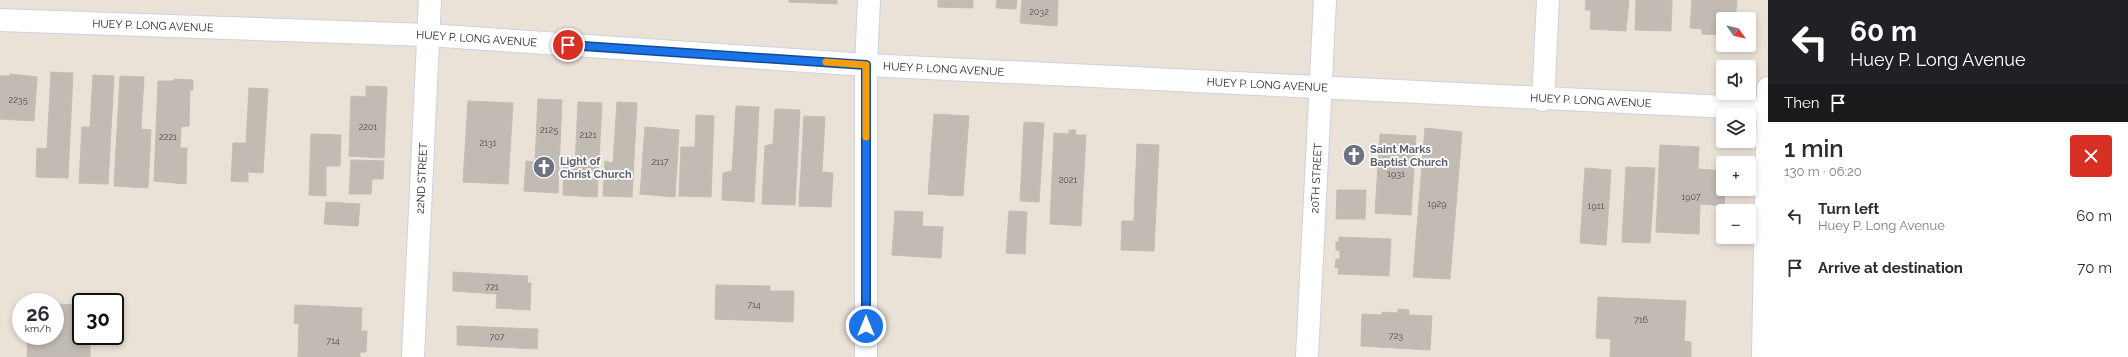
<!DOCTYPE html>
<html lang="en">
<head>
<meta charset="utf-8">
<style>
	body { margin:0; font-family:Raleway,sans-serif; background:#f2f2f3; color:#2b2b33; height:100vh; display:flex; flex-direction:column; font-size:15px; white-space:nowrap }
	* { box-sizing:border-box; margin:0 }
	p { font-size:13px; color:#7c7c81 }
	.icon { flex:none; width:22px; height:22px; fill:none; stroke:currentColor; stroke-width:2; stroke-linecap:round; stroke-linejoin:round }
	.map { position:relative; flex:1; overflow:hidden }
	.panel { display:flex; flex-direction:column; background:#fff; width:360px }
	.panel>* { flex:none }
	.guide { background:#202124; color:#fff; overflow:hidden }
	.needle { width:26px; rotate:124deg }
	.controls { position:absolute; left:1716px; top:12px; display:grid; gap:8px }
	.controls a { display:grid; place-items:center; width:40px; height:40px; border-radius:4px; background:#fff; box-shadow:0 2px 6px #0003; font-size:20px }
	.speed { position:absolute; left:12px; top:293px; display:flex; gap:8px; font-size:20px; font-weight:700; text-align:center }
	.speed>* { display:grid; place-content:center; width:52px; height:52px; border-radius:50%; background:#fff; box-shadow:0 2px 6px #0003; line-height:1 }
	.speed small { font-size:10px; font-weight:400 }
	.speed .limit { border:2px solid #111; border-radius:6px; background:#fff; color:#111 }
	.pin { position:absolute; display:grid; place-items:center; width:34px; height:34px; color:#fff; margin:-17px; border:2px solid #fff; border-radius:50%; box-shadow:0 1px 4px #0007 }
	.me { position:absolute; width:44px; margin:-22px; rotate:0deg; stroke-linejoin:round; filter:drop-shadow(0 0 3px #0008) }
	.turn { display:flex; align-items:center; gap:14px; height:84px; padding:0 16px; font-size:18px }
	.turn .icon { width:52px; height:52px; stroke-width:2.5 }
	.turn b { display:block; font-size:28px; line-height:34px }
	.then { display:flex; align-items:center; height:38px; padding:0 16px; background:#0003; gap:8px; font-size:15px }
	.round { display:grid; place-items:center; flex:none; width:42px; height:42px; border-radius:4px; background:#f2f2f3 }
	.head { display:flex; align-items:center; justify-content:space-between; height:68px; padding:0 16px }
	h1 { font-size:24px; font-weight:600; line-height:30px }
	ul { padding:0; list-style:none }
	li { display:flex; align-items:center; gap:12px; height:52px; padding:0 16px }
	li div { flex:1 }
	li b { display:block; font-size:15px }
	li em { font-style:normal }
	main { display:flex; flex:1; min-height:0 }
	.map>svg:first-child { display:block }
	.building { fill:#c2bbb4; stroke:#c5bdb1 }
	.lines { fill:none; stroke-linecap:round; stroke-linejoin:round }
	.minor-casing { stroke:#ccd2e1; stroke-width:24 }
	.minor { stroke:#fff; stroke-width:22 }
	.route-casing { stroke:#114b97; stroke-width:10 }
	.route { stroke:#1a73e8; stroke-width:7 }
	.slow { stroke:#f59e0b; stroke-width:7 }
	.labels { text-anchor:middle; stroke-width:3.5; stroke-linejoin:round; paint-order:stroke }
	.number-label { font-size:9px; fill:#4e4c4a }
	.street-label { font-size:11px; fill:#272727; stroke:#fff }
	.worship-label { font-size:11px; font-weight:bold; fill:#5b616d; stroke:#fff; text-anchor:start }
</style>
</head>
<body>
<main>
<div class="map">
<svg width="1768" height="357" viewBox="0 0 1768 357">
	<rect width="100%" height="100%" fill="#eae1d7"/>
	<g class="building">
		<polygon points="789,0 837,0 837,4 789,2"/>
		<polygon points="938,0 973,0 973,8 938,7"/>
		<polygon points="997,0 1017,0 1016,9 996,8"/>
		<polygon points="1022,0 1058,0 1057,26 1020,23"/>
		<polygon points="1586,0 1629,0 1626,31 1590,29 1591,10 1585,10"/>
		<polygon points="1636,0 1672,0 1671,31 1635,30"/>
		<polygon points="1692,0 1737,0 1735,19 1723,19 1723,35 1702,34 1702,29 1690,28"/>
		<polygon points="51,72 73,73 68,178 36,177 37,148 47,149"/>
		<polygon points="10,74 37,77 34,121 0,119 0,76 10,76"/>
		<polygon points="93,75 114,76 108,184 79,183 82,127 90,127"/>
		<polygon points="120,76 144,77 141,129 151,130 148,188 114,186"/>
		<polygon points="174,79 193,80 193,90 190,90 189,126 181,127 180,148 187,148 186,184 154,181 158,81 174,81"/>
		<polygon points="366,86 387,87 384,158 349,156 351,96 366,97"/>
		<polygon points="249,88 268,89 263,173 248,172 248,182 231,181 233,143 246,143"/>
		<polygon points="538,99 562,100 558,193 524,191 526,161 535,162"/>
		<polygon points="468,101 513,103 508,184 463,182"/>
		<polygon points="578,102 602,103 597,197 563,195 564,166 575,167"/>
		<polygon points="617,102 637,103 632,197 603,196 605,161 613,163"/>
		<polygon points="736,106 759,107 754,202 722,200 723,173 732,171"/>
		<polygon points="775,109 800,110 795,205 762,204 765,146 773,144"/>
		<polygon points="934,114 969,116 963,196 928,194"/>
		<polygon points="696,115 714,116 711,197 679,196 681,147 695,147"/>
		<polygon points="804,116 825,117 822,172 833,173 831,207 799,206"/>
		<polygon points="1024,122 1044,123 1039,202 1020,201"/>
		<polygon points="645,127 679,130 675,197 640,194"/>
		<polygon points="1425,128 1462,132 1450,279 1413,277"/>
		<polygon points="1069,130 1076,130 1075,135 1086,135 1081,226 1050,224 1054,133 1069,134"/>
		<polygon points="311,134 341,135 340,166 326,166 326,196 309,195"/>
		<polygon points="1380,134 1416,136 1411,215 1375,213"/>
		<polygon points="1137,144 1159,145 1154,251 1121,250 1122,221 1134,221"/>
		<polygon points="1660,145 1699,147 1698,169 1723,171 1723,189 1725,189 1724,206 1700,204 1699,234 1656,232"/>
		<polygon points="351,160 384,161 383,179 372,179 371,194 349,194"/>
		<polygon points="1626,167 1655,168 1650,243 1622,242"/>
		<polygon points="1585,168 1611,170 1606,245 1580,243"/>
		<polygon points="1337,190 1366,190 1365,219 1336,219"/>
		<polygon points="326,202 360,204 358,226 324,224"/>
		<polygon points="895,211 923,212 922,226 943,227 941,258 892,255"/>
		<polygon points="1009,211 1027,212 1025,254 1006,253"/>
		<polygon points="1339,237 1391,239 1389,276 1338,274 1339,268 1335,268 1336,259 1340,259 1340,251 1336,250 1336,242 1339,242"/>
		<polygon points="453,272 528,276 527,283 531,283 530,310 496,308 497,294 453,291"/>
		<polygon points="716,285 770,286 770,291 794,291 793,322 715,319"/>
		<polygon points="1598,297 1686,301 1684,341 1691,342 1691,357 1610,357 1611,339 1596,338"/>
		<polygon points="55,304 81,305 81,336 104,336 104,341 90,340 90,357 27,357 28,336 55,336"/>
		<polygon points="295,305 362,308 361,331 367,331 366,352 360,352 360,357 298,357 299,324 294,323"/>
		<polygon points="1398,309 1409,310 1409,315 1432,316 1430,350 1361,346 1362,314 1382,315 1382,312 1398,313"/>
		<polygon points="457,326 538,329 537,349 457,345"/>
	</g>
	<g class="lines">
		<g class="minor-casing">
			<g id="minor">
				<path id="s1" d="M0 20 428 35 866 65 1768 109"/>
				<polyline points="1543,100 1548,0"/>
				<path id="s2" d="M413 357 430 0"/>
				<polyline points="866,357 866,65 869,0"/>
				<path id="s3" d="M1307 357 1325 0"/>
				<polyline points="1763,357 1768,88"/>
			</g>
		</g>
		<use href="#minor" class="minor"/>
	</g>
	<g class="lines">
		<g class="route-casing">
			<polyline id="route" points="568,45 866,65 866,326"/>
		</g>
		<use href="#route" class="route"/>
		<polyline class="slow" points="826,62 866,65 866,137"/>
	</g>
	<defs>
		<g id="church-disc" transform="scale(1.15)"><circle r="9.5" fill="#6b7280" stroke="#fff"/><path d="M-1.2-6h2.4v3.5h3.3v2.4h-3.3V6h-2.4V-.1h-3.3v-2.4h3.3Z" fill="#fff"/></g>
	</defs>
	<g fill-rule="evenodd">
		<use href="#church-disc" x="1354" y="155"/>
		<use href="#church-disc" x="544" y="167"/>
	</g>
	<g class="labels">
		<g class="number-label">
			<text x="1039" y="15">2032</text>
			<text x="18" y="103">2235</text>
			<text x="368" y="130">2201</text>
			<text x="549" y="133">2125</text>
			<text x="588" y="138">2121</text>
			<text x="168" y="140">2221</text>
			<text x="488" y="146">2131</text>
			<text x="660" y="165">2117</text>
			<text x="1396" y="177">1931</text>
			<text x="1068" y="183">2021</text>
			<text x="1691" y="200">1907</text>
			<text x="1437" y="207">1929</text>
			<text x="1596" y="209">1911</text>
			<text x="492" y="290">721</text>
			<text x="754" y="308">714</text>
			<text x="1641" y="323">716</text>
			<text x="1396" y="339">723</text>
			<text x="497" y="340">707</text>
			<text x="333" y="344">714</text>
		</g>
		<g class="street-label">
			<text dy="4" stroke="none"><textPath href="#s1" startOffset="153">HUEY P. LONG AVENUE</textPath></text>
			<text dy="4" stroke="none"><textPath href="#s1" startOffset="477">HUEY P. LONG AVENUE</textPath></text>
			<text dy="4" stroke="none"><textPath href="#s1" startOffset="945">HUEY P. LONG AVENUE</textPath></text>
			<text dy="4" stroke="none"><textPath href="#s1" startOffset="1269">HUEY P. LONG AVENUE</textPath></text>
			<text dy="4" stroke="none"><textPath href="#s1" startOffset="1593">HUEY P. LONG AVENUE</textPath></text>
			<text dy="4" stroke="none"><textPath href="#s2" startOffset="179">22ND STREET</textPath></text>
			<text dy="4" stroke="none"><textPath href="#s3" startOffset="179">20TH STREET</textPath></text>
		</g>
		<g class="worship-label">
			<text x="1370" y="153">Saint Marks<tspan x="1370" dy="13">Baptist Church</tspan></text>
			<text x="560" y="165">Light of<tspan x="560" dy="13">Christ Church</tspan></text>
		</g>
	</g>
</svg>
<div class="controls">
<a><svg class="needle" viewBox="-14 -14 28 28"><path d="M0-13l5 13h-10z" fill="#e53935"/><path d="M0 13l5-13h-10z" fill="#7c7c81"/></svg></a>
<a><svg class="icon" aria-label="sound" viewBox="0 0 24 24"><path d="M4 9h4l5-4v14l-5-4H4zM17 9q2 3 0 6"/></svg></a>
<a><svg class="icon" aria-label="layers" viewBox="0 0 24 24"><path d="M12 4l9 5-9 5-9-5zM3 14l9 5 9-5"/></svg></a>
<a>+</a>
<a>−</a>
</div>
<div class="speed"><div>26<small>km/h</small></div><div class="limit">30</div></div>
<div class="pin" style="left:568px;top:45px;background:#d93025"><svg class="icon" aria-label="arrive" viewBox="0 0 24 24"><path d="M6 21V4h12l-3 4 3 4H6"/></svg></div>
<svg class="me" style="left:866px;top:326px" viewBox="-20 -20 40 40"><circle r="17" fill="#1a73e8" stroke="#fff" stroke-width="3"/><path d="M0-11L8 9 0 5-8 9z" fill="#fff"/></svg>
</div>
<section class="panel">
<div class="guide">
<div class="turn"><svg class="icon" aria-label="left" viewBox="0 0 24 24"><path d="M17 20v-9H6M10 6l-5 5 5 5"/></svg><div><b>60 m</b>Huey P. Long Avenue</div></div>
<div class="then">Then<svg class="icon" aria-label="arrive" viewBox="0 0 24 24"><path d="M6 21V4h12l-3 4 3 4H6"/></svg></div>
</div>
<div class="head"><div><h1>1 min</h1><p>130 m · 06:20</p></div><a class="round" style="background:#d93025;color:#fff"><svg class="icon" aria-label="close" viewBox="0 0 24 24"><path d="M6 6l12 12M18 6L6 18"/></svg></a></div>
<ul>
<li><svg class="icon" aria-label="left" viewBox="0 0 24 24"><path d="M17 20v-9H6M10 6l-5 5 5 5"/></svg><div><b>Turn left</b><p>Huey P. Long Avenue</p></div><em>60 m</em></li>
<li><svg class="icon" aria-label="arrive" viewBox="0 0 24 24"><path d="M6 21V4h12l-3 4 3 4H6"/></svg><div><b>Arrive at destination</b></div><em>70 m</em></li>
</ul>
</section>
</main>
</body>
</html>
